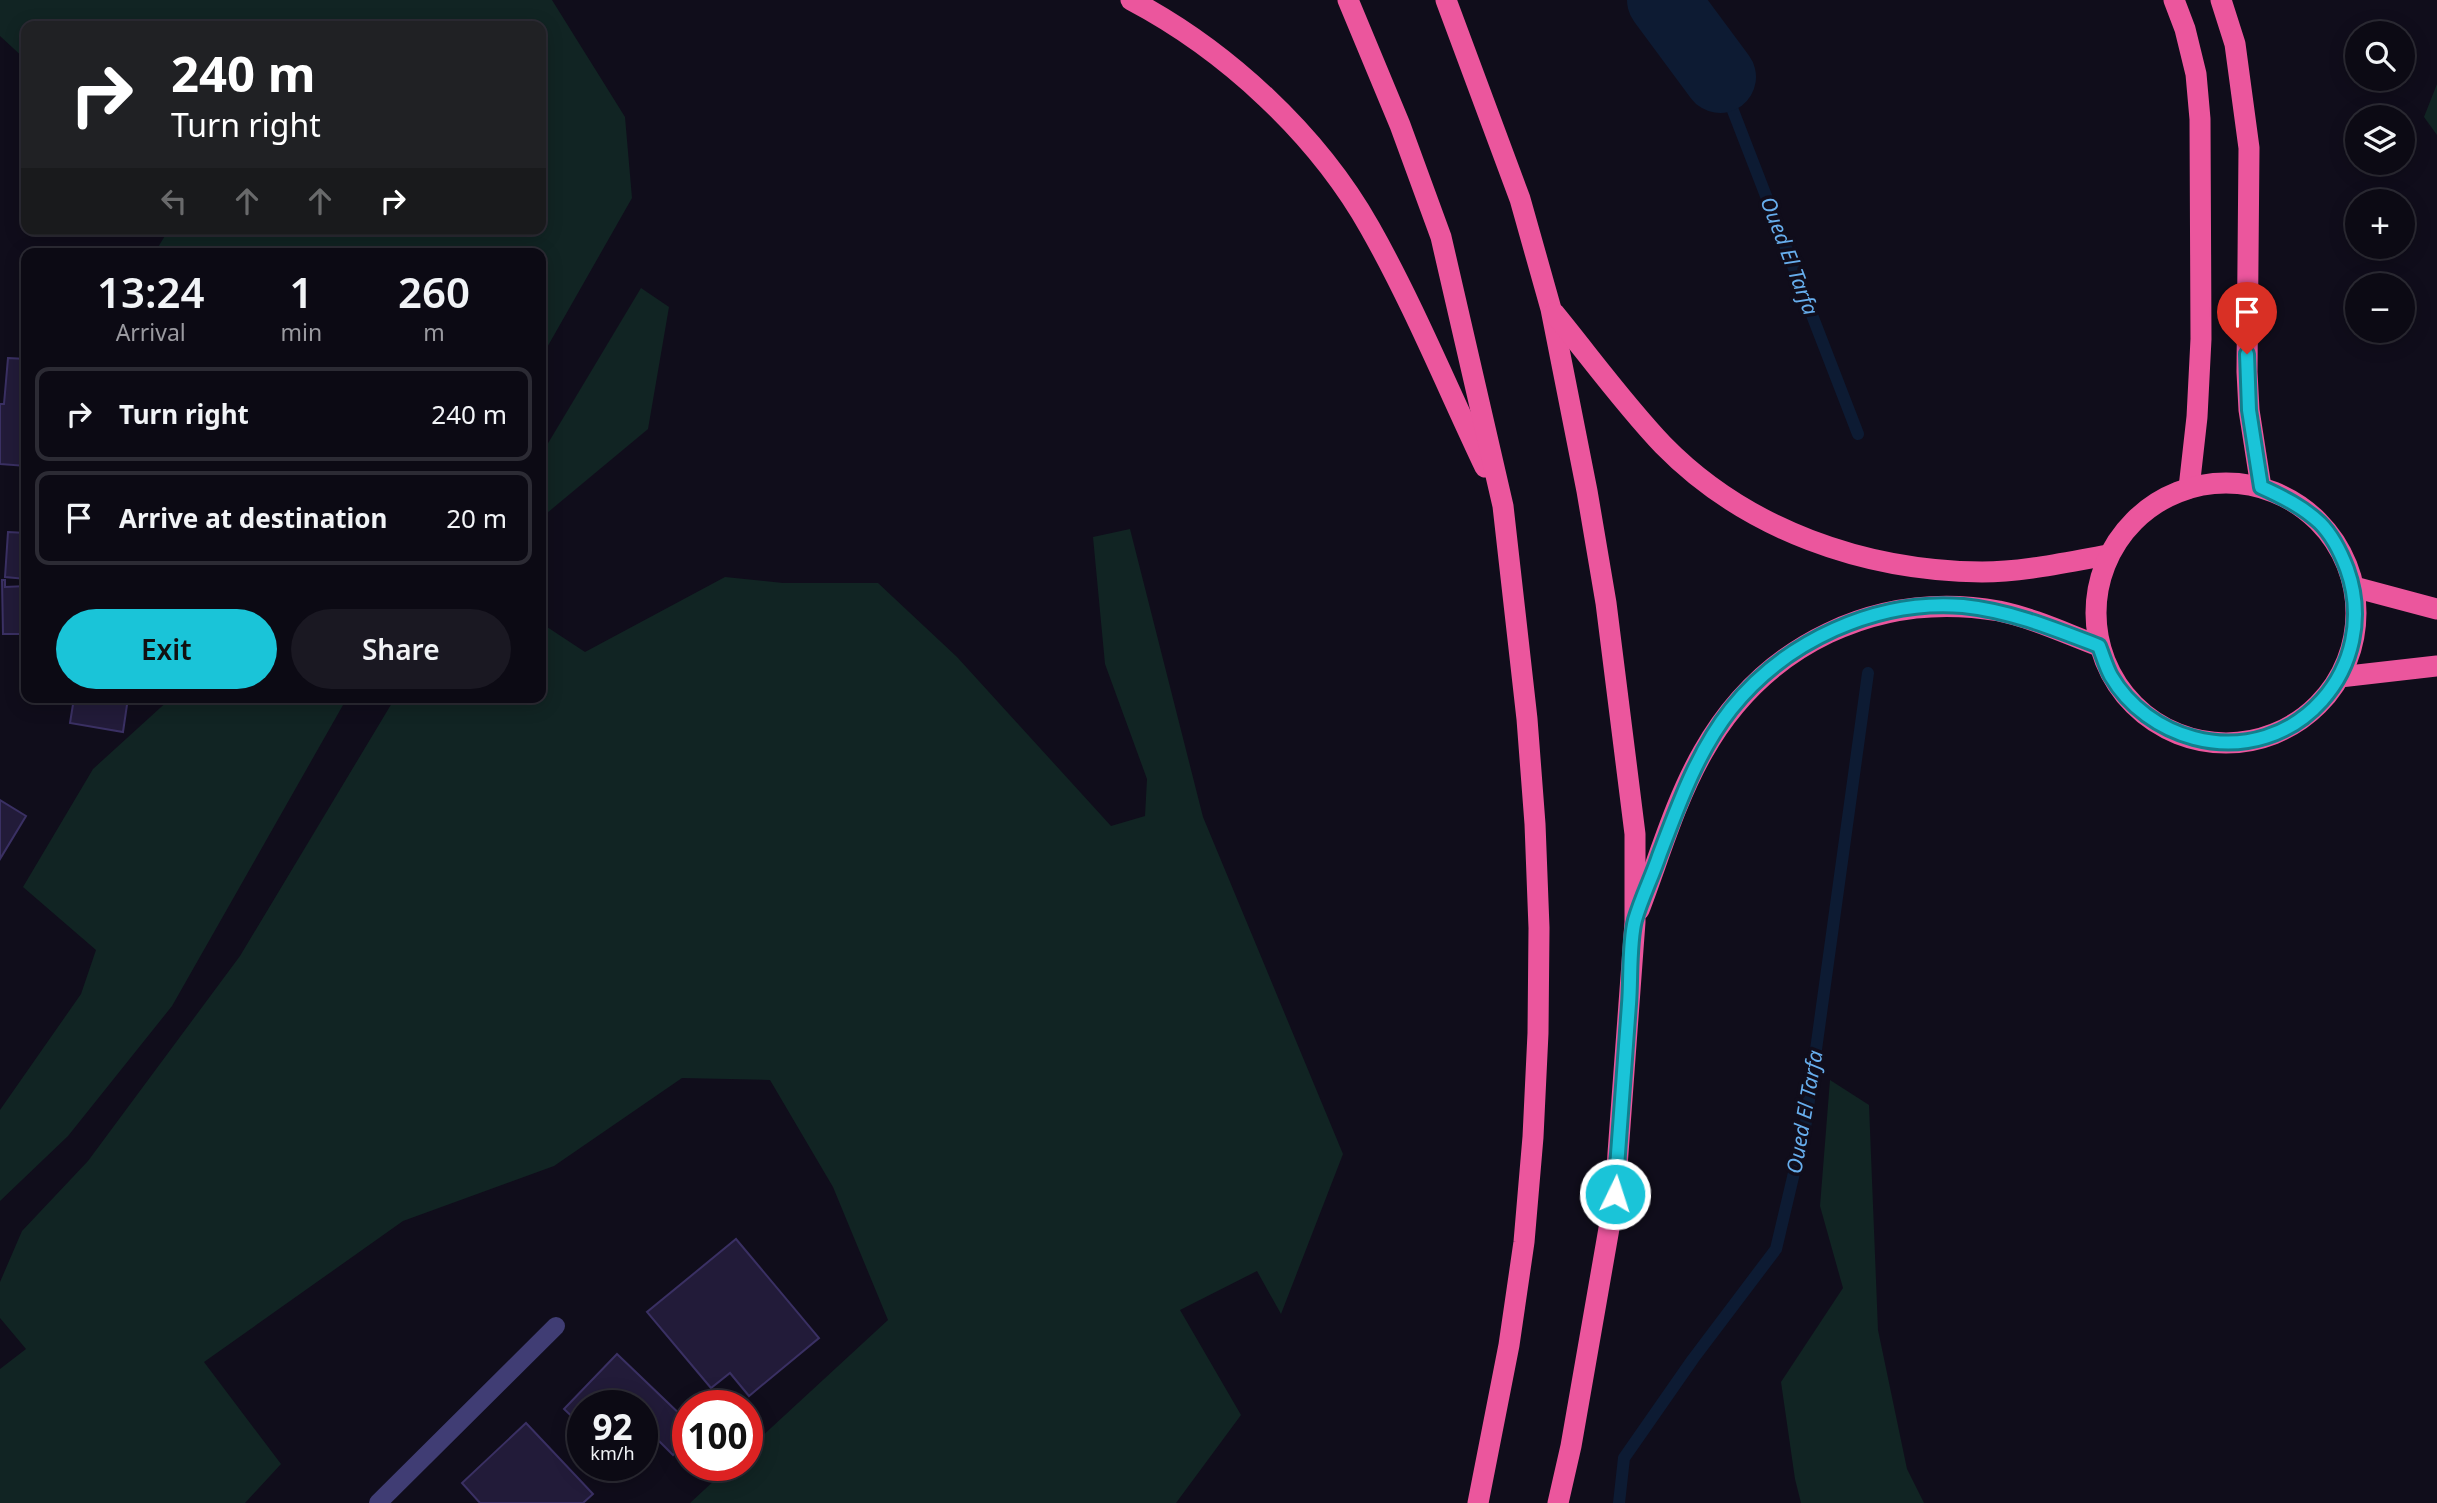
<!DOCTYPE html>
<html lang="en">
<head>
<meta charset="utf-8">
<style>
	body { margin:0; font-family:"Noto Sans",sans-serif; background:#1a1822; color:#f1f3f6; height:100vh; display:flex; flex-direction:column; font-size:26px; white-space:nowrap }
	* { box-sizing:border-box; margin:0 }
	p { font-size:23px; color:#9a9aa0 }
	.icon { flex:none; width:38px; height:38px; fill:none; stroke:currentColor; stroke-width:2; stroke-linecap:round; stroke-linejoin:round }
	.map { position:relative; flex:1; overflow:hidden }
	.panel { position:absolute; left:21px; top:248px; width:525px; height:455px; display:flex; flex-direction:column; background:#0c0a14; border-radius:14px; box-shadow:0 4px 18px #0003,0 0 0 2px #2c2b34 }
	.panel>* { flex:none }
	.banner { position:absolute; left:21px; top:21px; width:525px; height:214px; border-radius:14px; box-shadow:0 4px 18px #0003,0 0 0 2px #2c2b34; background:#202124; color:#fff; overflow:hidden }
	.controls { position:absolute; left:2345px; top:21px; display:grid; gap:14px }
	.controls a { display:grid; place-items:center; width:70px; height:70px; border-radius:50%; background:#0c0a14; box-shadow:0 4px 18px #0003,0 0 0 2px #2c2b34; font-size:35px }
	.speed { position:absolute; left:567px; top:1390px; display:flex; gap:14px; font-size:35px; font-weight:700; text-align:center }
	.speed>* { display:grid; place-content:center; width:91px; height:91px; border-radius:50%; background:#0c0a14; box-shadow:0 4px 18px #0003,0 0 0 2px #2c2b34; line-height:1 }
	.speed small { font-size:18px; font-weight:400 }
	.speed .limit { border:10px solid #d22; background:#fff; color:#111 }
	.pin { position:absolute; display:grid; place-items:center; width:60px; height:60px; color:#fff; margin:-72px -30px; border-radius:50% 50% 50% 0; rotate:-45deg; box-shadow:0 0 7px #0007 }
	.pin .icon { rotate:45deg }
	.me { position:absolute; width:77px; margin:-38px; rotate:4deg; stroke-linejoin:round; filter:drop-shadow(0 0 5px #0008) }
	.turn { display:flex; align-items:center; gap:24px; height:147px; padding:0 35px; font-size:32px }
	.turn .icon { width:91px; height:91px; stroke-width:2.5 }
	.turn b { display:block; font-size:49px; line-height:60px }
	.lanes { display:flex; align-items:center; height:66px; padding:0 35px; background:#0003; justify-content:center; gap:35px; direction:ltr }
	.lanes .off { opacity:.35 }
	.eta { display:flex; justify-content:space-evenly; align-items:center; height:119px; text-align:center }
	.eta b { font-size:42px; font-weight:600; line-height:49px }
	.button { display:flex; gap:14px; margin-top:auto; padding:14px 35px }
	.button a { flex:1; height:80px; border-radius:42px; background:#1ac4d8; color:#111; font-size:28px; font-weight:600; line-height:80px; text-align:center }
	.button a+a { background:#1a1822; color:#f1f3f6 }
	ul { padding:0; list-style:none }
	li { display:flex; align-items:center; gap:21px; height:94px; margin:0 14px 10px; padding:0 21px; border:4px solid #2c2b34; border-radius:14px }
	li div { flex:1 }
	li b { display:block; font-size:26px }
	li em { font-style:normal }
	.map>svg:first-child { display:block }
	.green { fill:#112423 }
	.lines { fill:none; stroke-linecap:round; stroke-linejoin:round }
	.stream { stroke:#0d1b33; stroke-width:12 }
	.river { stroke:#0d1b33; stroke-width:72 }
	.building { fill:#221b39; stroke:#3a3063; stroke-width:2 }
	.minor { stroke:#403d74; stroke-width:18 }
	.highway { stroke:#eb569d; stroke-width:21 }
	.route-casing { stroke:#117f8c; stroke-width:18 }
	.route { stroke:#1ac4d8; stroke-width:12 }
	.labels { text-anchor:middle; stroke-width:7; stroke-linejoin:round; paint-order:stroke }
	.water-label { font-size:21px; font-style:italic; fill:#67aeed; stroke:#100d1b }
</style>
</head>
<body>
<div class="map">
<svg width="2437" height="1503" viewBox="0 0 2437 1503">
	<rect width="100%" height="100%" fill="#100d1b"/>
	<g class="green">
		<polygon points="0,0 552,0 625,117 632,198 541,358 541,254 154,254 169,229 541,229 541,26 26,26 26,60 0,36"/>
		<polygon points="2437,84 2437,135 2424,117"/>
		<polygon points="641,288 669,307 648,429 541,518 541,455"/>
		<polygon points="1130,529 1203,817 1343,1154 1281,1314 1257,1271 1180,1310 1241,1415 1176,1503 690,1503 731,1465 747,1465 747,1450 888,1320 833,1187 770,1080 682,1078 554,1166 403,1221 204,1362 281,1464 245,1503 0,1503 0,1369 26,1349 0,1318 0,1282 22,1231 88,1161 240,956 395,698 541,698 541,623 585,652 725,577 783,583 878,583 957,657 1111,826 1145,816 1147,779 1105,664 1093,537"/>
		<polygon points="171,698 347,698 172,1006 68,1136 0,1201 0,1110 81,994 96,950 23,887 93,769"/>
		<polygon points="1830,1080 1869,1105 1878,1330 1907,1469 1924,1503 1801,1503 1795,1479 1781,1382 1843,1288 1820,1206"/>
	</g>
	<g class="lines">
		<g class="stream">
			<polyline points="1720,77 1858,434"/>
			<polyline points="1619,1503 1624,1458 1693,1359 1776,1249 1806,1122 1868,673"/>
		</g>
		<polyline class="river" points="1663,0 1720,77"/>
	</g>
	<g class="building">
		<polygon points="8,358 26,359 26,466 0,464 0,404 4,404"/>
		<polygon points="8,532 26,533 26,579 5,577"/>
		<polygon points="2,580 5,580 5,587 26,586 26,634 3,634"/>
		<polygon points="74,698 128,698 123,732 70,723"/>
		<polygon points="0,800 26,816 0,859"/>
		<polygon points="736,1239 819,1338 749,1396 730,1373 711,1388 647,1312"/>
		<polygon points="617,1354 688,1422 688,1439 673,1455 658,1440 642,1456 642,1405 583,1405 583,1427 564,1409"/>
		<polygon points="526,1423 593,1494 583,1503 480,1503 462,1483"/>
	</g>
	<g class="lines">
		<polyline class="minor" points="378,1503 556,1326"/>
		<g class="highway">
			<path d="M1131 0C1226 50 1317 134 1370 228 1413 304 1447 387 1485 467"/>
			<polyline points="1348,0 1400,125 1441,237 1503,506 1527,719 1535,824 1539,928 1538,1033 1533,1137 1524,1242 1509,1345 1478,1503"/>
			<polyline points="1446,0 1520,199 1551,309 1587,491 1606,603 1635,834 1635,922 1615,1194 1571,1446 1558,1503"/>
			<polyline points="2174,0 2185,29 2196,74 2200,119 2201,339 2197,417 2189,488"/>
			<polyline points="2221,0 2235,44 2249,148 2247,372 2249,410 2261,487"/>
			<path d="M1554 313C1590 357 1624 404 1663 445 1746 530 1865 571 1982 572 2024 572 2067 562 2108 555"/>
			<circle cx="2226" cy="613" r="130"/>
			<polyline points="2354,587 2437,609"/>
			<polyline points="2340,677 2437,666"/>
			<path d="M1639 910C1659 858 1675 801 1703 752 1764 644 1877 590 1999 611 2033 618 2067 634 2099 646"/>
		</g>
	</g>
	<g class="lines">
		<g class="route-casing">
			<path id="route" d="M1615 1194C1620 1131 1624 1068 1629 1004 1631 980 1629 943 1635 920 1641 899 1652 877 1659 856 1678 806 1697 752 1731 709 1785 641 1876 599 1963 606 2011 611 2055 629 2099 646 2103 656 2106 667 2111 676 2129 707 2160 729 2194 738 2296 765 2382 667 2347 569 2341 553 2332 535 2320 523 2303 507 2283 497 2261 487L2249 410 2247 354"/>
		</g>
		<use href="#route" class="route"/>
	</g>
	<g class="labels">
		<g class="water-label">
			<text transform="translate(1789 256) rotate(69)" y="7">Oued El Tarfa</text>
			<text transform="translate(1805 1112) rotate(-80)" y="7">Oued El Tarfa</text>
		</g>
	</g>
</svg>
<div class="controls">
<a><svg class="icon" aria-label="search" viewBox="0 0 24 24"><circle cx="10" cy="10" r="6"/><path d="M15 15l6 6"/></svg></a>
<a><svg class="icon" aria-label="layers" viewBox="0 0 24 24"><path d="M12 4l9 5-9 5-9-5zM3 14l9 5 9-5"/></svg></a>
<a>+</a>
<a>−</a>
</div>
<div class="speed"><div>92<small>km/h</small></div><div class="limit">100</div></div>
<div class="pin" style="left:2247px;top:354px;background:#d93025"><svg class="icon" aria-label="arrive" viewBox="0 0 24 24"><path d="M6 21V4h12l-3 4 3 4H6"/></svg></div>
<svg class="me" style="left:1615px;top:1194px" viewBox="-20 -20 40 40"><circle r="17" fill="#1ac4d8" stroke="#fff" stroke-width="3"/><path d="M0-11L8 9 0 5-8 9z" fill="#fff"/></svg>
<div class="banner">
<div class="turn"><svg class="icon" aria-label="right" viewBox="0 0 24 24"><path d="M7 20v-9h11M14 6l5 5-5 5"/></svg><div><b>240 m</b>Turn right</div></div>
<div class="lanes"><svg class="icon off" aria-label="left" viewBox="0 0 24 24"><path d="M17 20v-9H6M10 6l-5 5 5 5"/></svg><svg class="icon off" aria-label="ahead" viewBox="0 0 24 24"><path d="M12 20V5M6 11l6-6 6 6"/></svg><svg class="icon off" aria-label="ahead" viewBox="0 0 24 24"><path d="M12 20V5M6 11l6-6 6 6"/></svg><svg class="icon" aria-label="right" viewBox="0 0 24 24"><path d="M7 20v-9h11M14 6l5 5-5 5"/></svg></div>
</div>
<section class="panel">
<div class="eta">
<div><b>13:24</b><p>Arrival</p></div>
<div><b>1</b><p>min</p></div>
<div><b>260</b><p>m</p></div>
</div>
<ul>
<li><svg class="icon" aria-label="right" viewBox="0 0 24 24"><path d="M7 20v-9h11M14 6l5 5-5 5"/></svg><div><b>Turn right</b></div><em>240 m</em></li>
<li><svg class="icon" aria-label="arrive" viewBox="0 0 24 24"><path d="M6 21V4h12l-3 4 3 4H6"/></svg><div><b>Arrive at destination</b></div><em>20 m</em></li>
</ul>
<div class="button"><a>Exit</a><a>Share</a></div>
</section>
</div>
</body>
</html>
